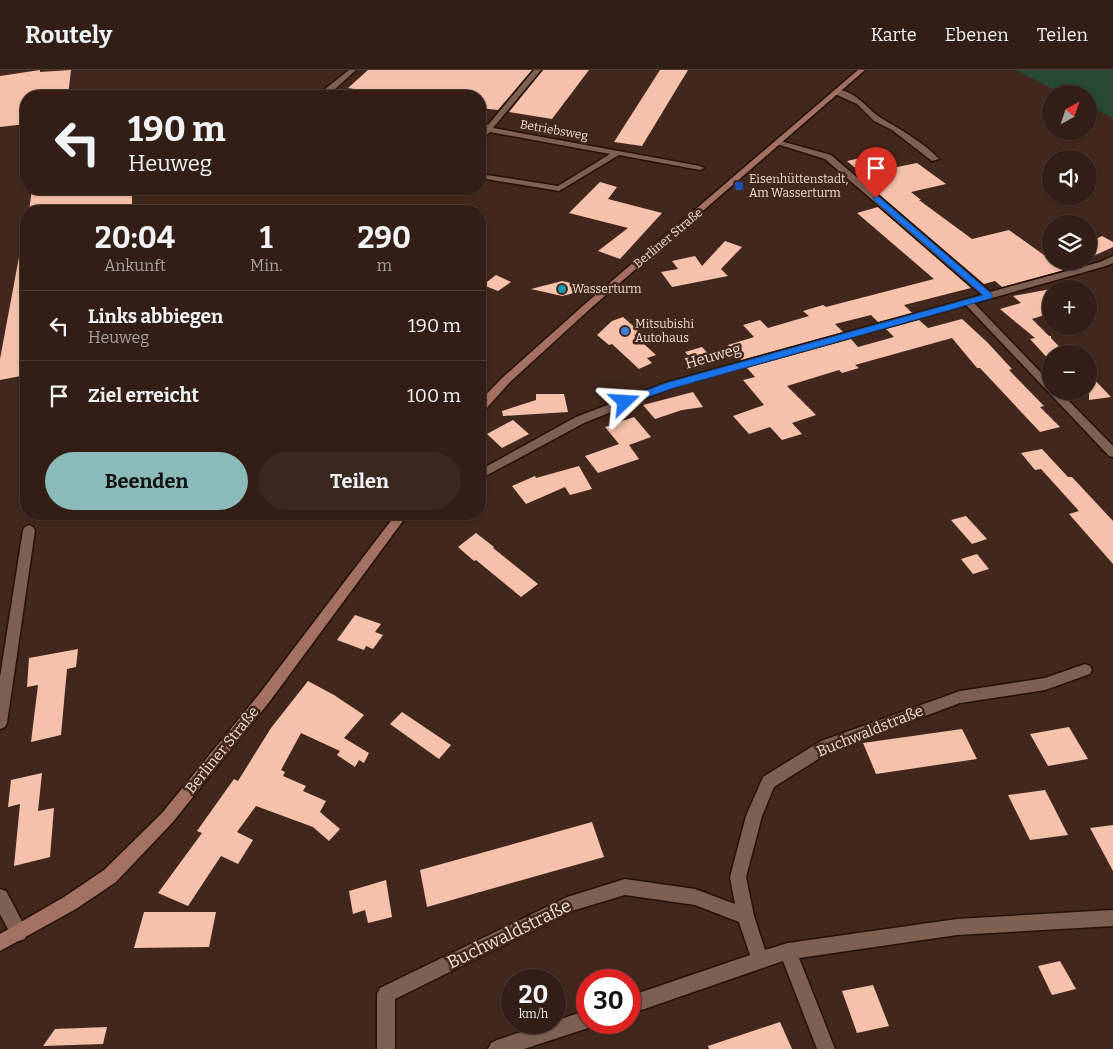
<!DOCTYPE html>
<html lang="de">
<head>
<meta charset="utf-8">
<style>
	body { margin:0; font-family:Bitter,serif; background:#3a271e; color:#f1f3f6; height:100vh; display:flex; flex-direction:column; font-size:19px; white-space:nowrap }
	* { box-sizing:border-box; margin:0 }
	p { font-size:16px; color:#a8a2a0 }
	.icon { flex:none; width:28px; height:28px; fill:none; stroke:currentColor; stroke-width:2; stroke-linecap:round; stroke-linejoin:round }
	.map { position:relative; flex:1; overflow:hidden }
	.panel { position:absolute; left:20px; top:135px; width:466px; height:315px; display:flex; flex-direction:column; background:#321e15; border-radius:20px; box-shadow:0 1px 4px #0004,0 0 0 1px #4d3c34 }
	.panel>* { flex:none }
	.banner { position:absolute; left:20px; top:20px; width:466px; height:105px; border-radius:20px; box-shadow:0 1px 4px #0004,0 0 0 1px #4d3c34; background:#321e15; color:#f1f3f6; overflow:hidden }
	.needle { width:32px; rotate:40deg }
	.buttons { position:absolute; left:1042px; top:15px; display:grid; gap:10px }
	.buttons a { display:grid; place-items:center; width:55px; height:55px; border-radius:50%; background:#321e15; box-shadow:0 1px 4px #0004,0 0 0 1px #4d3c34; font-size:25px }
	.speed { position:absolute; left:501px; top:899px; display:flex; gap:10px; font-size:25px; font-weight:700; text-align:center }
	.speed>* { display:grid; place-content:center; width:65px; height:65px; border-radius:50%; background:#321e15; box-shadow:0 1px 4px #0004,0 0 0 1px #4d3c34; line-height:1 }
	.speed small { font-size:12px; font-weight:400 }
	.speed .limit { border:8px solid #d22; background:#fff; color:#111 }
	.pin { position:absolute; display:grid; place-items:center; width:42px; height:42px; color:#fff; margin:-51px -21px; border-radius:50% 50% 50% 0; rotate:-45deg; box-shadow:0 0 5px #0007 }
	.pin .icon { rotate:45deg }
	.me { position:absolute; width:55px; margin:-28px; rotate:70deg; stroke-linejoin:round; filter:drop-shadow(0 0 4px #0008) }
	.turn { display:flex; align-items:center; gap:18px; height:105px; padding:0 25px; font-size:22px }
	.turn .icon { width:65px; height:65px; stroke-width:2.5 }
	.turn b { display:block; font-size:35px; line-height:42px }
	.eta { display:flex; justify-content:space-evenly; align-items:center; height:85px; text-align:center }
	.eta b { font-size:30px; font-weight:700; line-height:35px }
	.action { display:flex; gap:10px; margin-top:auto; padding:10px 25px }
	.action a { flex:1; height:58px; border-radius:30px; background:#8bbbb9; color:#111; font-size:20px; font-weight:700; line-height:58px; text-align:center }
	.action a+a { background:#3a271e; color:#f1f3f6 }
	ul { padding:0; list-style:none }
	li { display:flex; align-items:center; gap:15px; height:70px; padding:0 25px; border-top:1px solid #4d3c34 }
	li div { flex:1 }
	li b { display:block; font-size:19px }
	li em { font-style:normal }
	header { display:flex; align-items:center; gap:30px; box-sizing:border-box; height:70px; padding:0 25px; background:#321e15; border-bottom:1px solid #4d3c34 }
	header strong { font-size:24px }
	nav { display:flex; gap:28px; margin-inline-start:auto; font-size:18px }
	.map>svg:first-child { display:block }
	.green { fill:#274832 }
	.building { fill:#f5c1aa }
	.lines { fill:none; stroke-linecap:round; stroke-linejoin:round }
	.street-casing { stroke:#271005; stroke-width:3 }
	.secondary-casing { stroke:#271005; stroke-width:3 }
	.street { fill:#7e6053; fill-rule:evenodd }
	.secondary { fill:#a37162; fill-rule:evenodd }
	.route { fill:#1a73e8; stroke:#114b97 }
	.transit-dot { fill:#1a4fb4; stroke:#42281c; stroke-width:2 }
	.culture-dot { fill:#0f9aa8; stroke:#42281c; stroke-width:2 }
	.shop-dot { fill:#3f7fe0; stroke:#42281c; stroke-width:2 }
	.labels { text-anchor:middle; stroke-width:5; stroke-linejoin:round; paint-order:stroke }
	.far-street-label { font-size:12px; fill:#eddcd4; stroke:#42281c }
	.far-poi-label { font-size:12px; fill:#eddcd4; stroke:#42281c; text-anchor:start }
	.street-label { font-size:15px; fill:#eddcd4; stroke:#42281c }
	.near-street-label { font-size:18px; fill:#eddcd4; stroke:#42281c }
</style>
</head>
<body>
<header>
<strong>Routely</strong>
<nav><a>Karte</a><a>Ebenen</a><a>Teilen</a></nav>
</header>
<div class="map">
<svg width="1113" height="979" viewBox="0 0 1113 979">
	<rect width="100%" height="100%" fill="#42281c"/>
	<polygon class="green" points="1015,0 1113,0 1113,48 1089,36 1089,24 1063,24"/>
	<g class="building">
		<polygon points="40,0 40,2 71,0 68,26 26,26 26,54 0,57 0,6"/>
		<polygon points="368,0 532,0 498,40 480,38 480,26 397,26 348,18"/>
		<polygon points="543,0 589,0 552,49 509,42"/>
		<polygon points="660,0 688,0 642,76 614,72"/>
		<polygon points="865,87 882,100 917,93 946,114 911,122 921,130 919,130 972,169 1009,160 1044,185 1051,183 1051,191 1082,191 1061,201 1002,217 995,211 984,214 874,120 872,112 847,91"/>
		<polygon points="600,112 617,117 608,129 662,143 620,189 598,181 628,158 569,143"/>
		<polygon points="32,119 132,119 132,141 29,141"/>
		<polygon points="878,137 971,218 904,235 912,243 878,252 871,245 835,254 843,262 741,290 728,275 754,267 743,255 760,250 768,258 809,246 803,241 823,235 826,237 934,209 857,143"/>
		<polygon points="1102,166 1113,172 1113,177 1089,188 1089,172"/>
		<polygon points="725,171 742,177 721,199 728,206 672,217 661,202 678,199 672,191 695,186 702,196"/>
		<polygon points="19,187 26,188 26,305 0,310 0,289"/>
		<polygon points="496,205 511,212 498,221 483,215"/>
		<polygon points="562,211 594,218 562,226 531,219"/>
		<polygon points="1051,219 1051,243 1032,249 1049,266 1051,266 1051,268 1066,284 1051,284 1051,292 1030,269 1035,268 1000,239 1021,233 1013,226"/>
		<polygon points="623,247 641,263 634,265 656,285 647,288 652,293 639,299 612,274 609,275 597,265 612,251"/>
		<polygon points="962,249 987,272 1012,299 1009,300 1044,336 1040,337 1060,357 1040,362 980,298 977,298 952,268 855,295 859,298 842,303 839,300 787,316 816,345 792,353 802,364 782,370 770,357 749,364 733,346 764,335 743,310 755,307 747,298 851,269 858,277 894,267 886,259 919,250 928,258"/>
		<polygon points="702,277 713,289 696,294 685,282"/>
		<polygon points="1089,304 1111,327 1089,330"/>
		<polygon points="693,322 703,337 682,340 655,349 643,335"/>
		<polygon points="536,324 564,324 568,342 503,346 502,341 536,330"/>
		<polygon points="634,347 651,367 629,375 639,389 598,403 585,386 619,374 605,357"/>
		<polygon points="513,350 529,364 502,378 487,364"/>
		<polygon points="1042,379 1068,407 1072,407 1113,451 1113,494 1069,444 1079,441 1041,399 1035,400 1021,383"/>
		<polygon points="579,396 592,419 570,425 565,417 526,434 512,416 535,406 536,408"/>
		<polygon points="966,446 987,469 972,474 951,450"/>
		<polygon points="476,463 494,477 493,478 538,514 521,527 476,490 474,491 458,477"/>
		<polygon points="977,484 989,499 973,504 961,489"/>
		<polygon points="355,545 381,554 375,562 383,565 373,579 366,576 364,580 337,570"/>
		<polygon points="78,579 76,597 67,599 61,665 31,672 38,615 27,617 29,588"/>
		<polygon points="308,611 334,625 364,645 344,668 369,683 364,693 359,690 355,697 337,685 340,681 301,663 281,700 285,702 283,706 306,716 303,721 326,731 320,742 340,759 329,771 313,757 256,736 237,762 253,770 238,794 221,786 188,836 158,823 202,763 197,761 234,709 238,711 271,658"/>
		<polygon points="402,642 451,675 439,689 390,654"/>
		<polygon points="1069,657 1088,689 1048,696 1030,664"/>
		<polygon points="962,659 977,689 876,704 863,673"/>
		<polygon points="42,703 38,741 54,738 50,787 14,796 20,734 8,737 11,710"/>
		<polygon points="1045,720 1068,765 1030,770 1008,725"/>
		<polygon points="592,752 604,787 427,837 420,800"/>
		<polygon points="1113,755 1113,801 1090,758"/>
		<polygon points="386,810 392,847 368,853 365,840 353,844 349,821"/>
		<polygon points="144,842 216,842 209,877 134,878"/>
		<polygon points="1060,891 1076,919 1052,925 1038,896"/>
		<polygon points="873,915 889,956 857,963 842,921"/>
		<polygon points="780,952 792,979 709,979 708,976"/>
		<polygon points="107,957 103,974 43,976 55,959"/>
	</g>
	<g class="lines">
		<g class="street-casing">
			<g id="street">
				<polygon points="349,0 356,0 334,20 358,24 361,26 347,26 325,23 325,19"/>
				<polygon points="534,0 541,0 493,58 700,96 704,98 700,100 619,85 559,121 480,108 480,104 558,116 610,84 490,62 480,71 480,64 484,59 480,55 480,49 488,55"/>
				<path d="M835 20C855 19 867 39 881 48 901 60 923 72 939 89L932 91 892 60 874 51 857 34 835 24Z"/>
				<polygon points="777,70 831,85 990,222 1100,192 1113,186 1113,193 1106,196 974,233 1051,313 1051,321 1059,321 1113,376 1113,387 1109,386 966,235 673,317 584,353 480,409 480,400 576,347 665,313 982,225 825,89 777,74"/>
				<polygon points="29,455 33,457 35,460 7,653 5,657 0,659 0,607 23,460 25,457"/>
				<polygon points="1085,594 1090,596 1092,600 1090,604 1045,620 960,633 831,681 774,717 762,746 746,807 754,846 765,880 788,873 957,849 1113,840 1113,856 957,865 799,888 835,979 817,979 783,891 630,944 630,926 750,885 739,852 695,835 625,825 575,840 395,929 395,979 377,979 377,924 380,918 567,827 625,809 695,819 735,834 730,807 746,746 763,707 821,671 960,621 1045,608"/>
				<polygon points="0,819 6,821 25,857 27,863 25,869 19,871 13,869 0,844"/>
				<polygon points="588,940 588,952 595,952 594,955 588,958 524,979 488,979 491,973 497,970"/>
			</g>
		</g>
		<g class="secondary-casing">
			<g id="secondary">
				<polygon points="858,0 865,0 591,238 510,312 484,341 480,342 480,331 502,308 585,234"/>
				<polygon points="396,444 408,444 270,631 172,753 116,812 76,839 0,881 0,864 64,827 104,800 162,743 260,623"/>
			</g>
		</g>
		<use href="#street" class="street"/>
		<use href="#secondary" class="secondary"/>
	</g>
	<polygon class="route" points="874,127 879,127 992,224 992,228 673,318 628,334 621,334 621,330 666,313 983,225 874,130"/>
	<rect class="transit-dot" x="734" y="111" width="10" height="10" rx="2.5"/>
	<circle class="culture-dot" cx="562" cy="219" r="5"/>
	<circle class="shop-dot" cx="625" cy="261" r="5"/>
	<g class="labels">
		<g class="far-street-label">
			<text transform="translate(554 60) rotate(10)" y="4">Betriebsweg</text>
			<text transform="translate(668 168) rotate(-40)" y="4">Berliner Straße</text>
		</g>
		<g class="far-poi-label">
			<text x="749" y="113">Eisenhüttenstadt,<tspan x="749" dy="14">Am Wasserturm</tspan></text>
			<text x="572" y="223">Wasserturm</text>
			<text x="635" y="258">Mitsubishi<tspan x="635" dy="14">Autohaus</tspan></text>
		</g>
		<g class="street-label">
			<text transform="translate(713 286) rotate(-16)" y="5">Heuweg</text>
			<text transform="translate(870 661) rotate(-22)" y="5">Buchwaldstraße</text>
			<text transform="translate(222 680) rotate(-51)" y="5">Berliner Straße</text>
		</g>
		<g class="near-street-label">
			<text transform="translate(509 864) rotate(-26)" y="6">Buchwaldstraße</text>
		</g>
	</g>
</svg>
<div class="buttons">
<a><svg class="needle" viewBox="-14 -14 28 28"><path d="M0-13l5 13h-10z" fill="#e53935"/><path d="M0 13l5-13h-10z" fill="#a8a2a0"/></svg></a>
<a><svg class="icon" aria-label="sound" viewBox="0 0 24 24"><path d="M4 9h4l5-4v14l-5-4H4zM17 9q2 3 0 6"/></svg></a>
<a><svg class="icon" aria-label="layers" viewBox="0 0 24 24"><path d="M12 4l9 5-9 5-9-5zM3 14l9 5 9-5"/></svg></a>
<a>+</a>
<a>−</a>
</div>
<div class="speed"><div>20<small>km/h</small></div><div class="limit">30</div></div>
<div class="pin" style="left:876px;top:128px;background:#d93025"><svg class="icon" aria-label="arrive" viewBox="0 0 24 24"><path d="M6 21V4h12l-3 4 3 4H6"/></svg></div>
<svg class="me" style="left:625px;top:332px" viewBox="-20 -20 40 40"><path d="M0-17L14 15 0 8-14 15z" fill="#1a73e8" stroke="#fff" stroke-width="4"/></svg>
<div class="banner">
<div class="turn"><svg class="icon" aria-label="left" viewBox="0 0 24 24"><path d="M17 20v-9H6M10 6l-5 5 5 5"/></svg><div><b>190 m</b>Heuweg</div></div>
</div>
<section class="panel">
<div class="eta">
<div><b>20:04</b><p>Ankunft</p></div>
<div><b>1</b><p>Min.</p></div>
<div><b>290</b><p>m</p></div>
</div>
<ul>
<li><svg class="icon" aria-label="left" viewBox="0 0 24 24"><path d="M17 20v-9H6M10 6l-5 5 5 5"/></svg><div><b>Links abbiegen</b><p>Heuweg</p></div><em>190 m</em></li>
<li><svg class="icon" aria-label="arrive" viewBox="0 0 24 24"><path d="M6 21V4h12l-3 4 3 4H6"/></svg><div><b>Ziel erreicht</b></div><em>100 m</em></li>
</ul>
<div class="action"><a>Beenden</a><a>Teilen</a></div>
</section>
</div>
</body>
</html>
